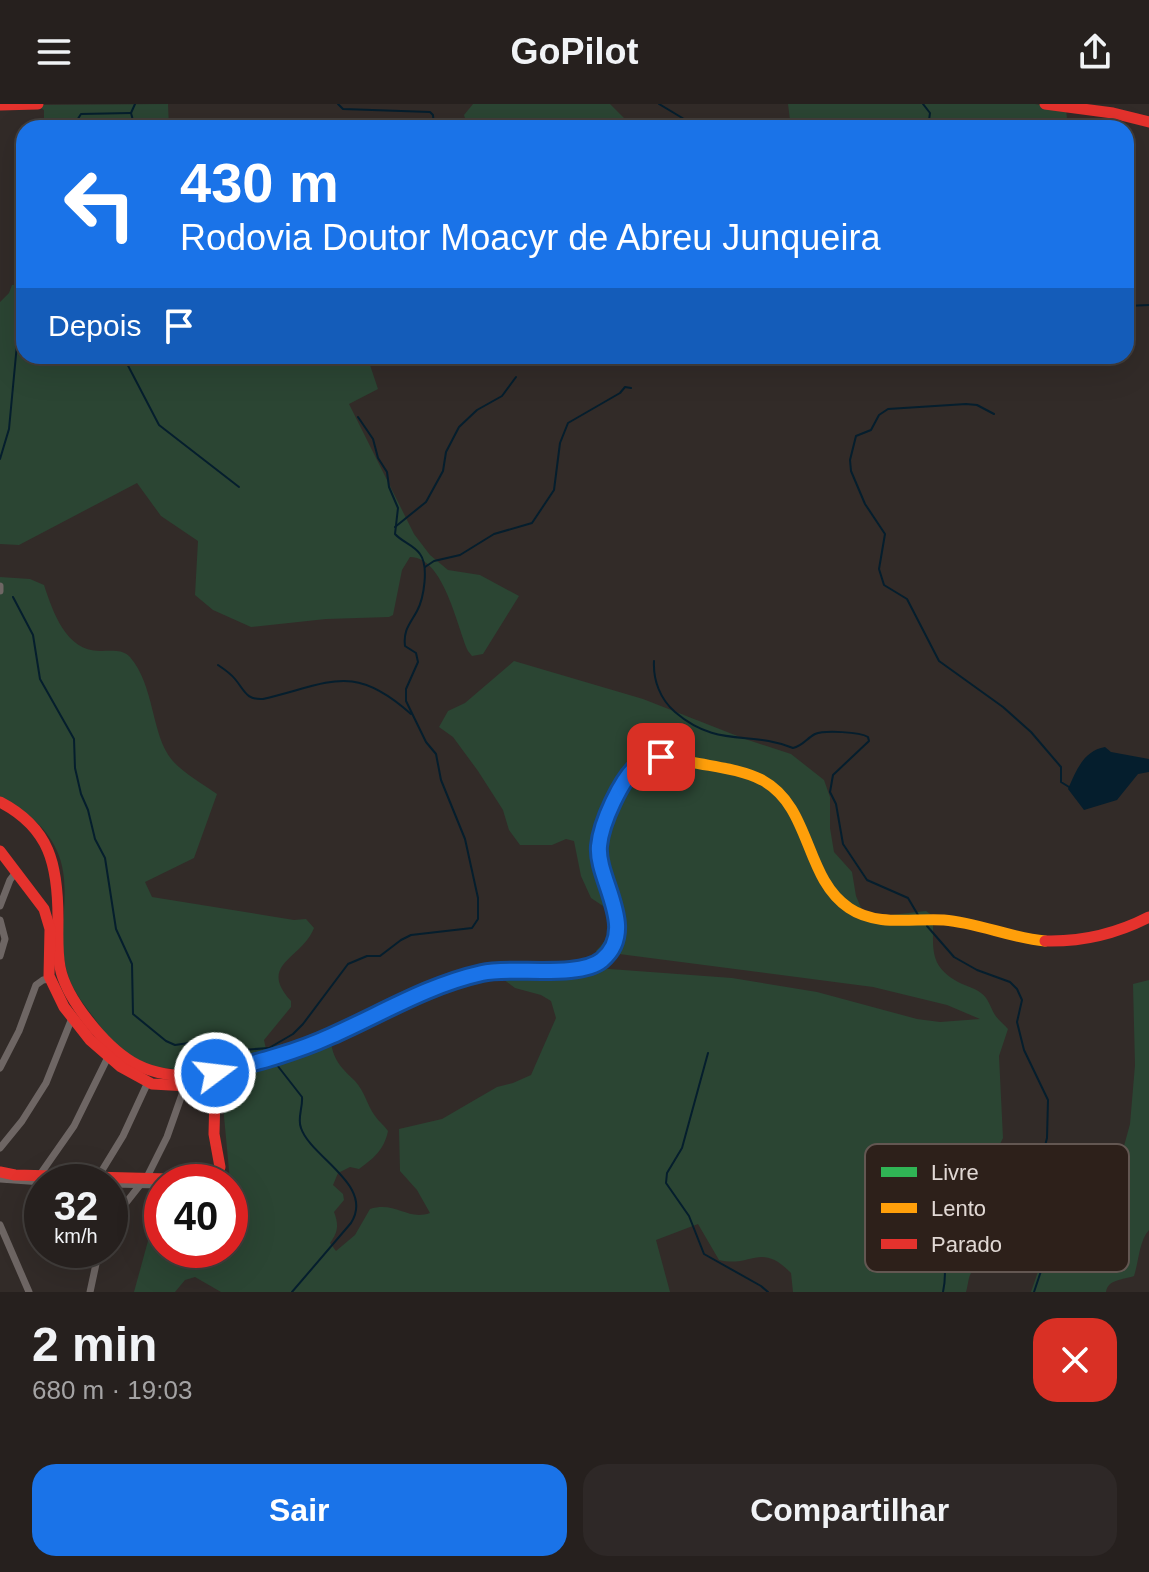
<!DOCTYPE html>
<html lang="pt">
<head>
<meta charset="utf-8">
<style>
	body { margin:0; font-family:Helvetica,sans-serif; background:#2e2827; color:#f1f3f6; height:100vh; display:flex; flex-direction:column; font-size:30px; white-space:nowrap }
	* { box-sizing:border-box; margin:0 }
	p { font-size:26px; color:#a4a3a4 }
	.icon { flex:none; width:44px; height:44px; fill:none; stroke:currentColor; stroke-width:2; stroke-linecap:round; stroke-linejoin:round }
	.map { position:relative; height:1188px; overflow:hidden }
	.details { display:flex; flex-direction:column; background:#26201e; flex:1 }
	.details>* { flex:none }
	.hud { position:absolute; left:16px; top:16px; width:1118px; height:244px; border-radius:24px; box-shadow:0 8px 32px #0002,0 0 0 2px #423e3c; background:#1a73e8; color:#fff; overflow:hidden }
	.speed { position:absolute; left:24px; top:1060px; display:flex; gap:16px; font-size:40px; font-weight:700; text-align:center }
	.speed>* { display:grid; place-content:center; width:104px; height:104px; border-radius:50%; background:#26201e; box-shadow:0 8px 32px #0002,0 0 0 2px #423e3c; line-height:1 }
	.speed small { font-size:20px; font-weight:400 }
	.speed .limit { border:12px solid #d22; background:#fff; color:#111 }
	.pin { position:absolute; display:grid; place-items:center; width:68px; height:68px; color:#fff; margin:-34px; border-radius:16px; box-shadow:0 4px 12px #0006 }
	.me { position:absolute; width:88px; margin:-44px; rotate:75deg; stroke-linejoin:round; filter:drop-shadow(0 0 6px #0008) }
	.turn { display:flex; align-items:center; gap:28px; height:168px; padding:0 32px; font-size:36px }
	.turn .icon { width:104px; height:104px; stroke-width:2.5 }
	.turn b { display:block; font-size:56px; line-height:68px }
	.then { display:flex; align-items:center; height:76px; padding:0 32px; background:#0003; gap:16px; font-size:30px }
	.round { display:grid; place-items:center; flex:none; width:84px; height:84px; border-radius:24px; background:#2e2827 }
	.head { display:flex; align-items:center; justify-content:space-between; height:136px; padding:0 32px }
	h1 { font-size:48px; font-weight:700; line-height:60px }
	.primary-button { display:flex; gap:16px; margin-top:auto; padding:16px 32px }
	.primary-button a { flex:1; height:92px; border-radius:24px; background:#1a73e8; color:#fff; font-size:32px; font-weight:700; line-height:92px; text-align:center }
	.primary-button a+a { background:#2e2827; color:#f1f3f6 }
	header { display:flex; justify-content:space-between; align-items:center; height:104px; padding:0 32px; background:#26201e; font-size:36px; font-weight:700 }
	.map>svg:first-child { display:block }
	.green { fill:#2b4533 }
	.water { fill:#051e2d }
	.lines { fill:none; stroke-linecap:round; stroke-linejoin:round }
	.stream { stroke:#051e2d; stroke-width:2 }
	.street { stroke:#6e6664; stroke-width:7 }
	.fast { stroke:#30b455; stroke-width:11 }
	.slow { stroke:#ff9f0a; stroke-width:11 }
	.jam { stroke:#e5322d; stroke-width:11 }
	.route-casing { stroke:#114b97; stroke-width:20 }
	.route { stroke:#1a73e8; stroke-width:14 }
	.key { fill:#2d201a; stroke:#635752; stroke-width:2 }
	.key-label { font-size:22px; fill:#e1d8d4 }
</style>
</head>
<body>
<header><svg class="icon" aria-label="menu" viewBox="0 0 24 24"><path d="M4 6h16M4 12h16M4 18h16"/></svg>GoPilot<svg class="icon" aria-label="share" viewBox="0 0 24 24"><path d="M12 15V3M7 8l5-5 5 5M5 13v7h14v-7"/></svg></header>
<div class="map">
<svg width="1149" height="1188" viewBox="0 0 1149 1188">
	<rect width="100%" height="100%" fill="#322b28"/>
	<g class="green">
		<polygon points="168,0 169,24 44,24 44,6 35,1"/>
		<polygon points="473,0 610,0 634,24 468,24 464,11"/>
		<polygon points="788,0 1035,0 1066,5 1068,24 791,24"/>
		<path d="M24 180V252H367L378 285 349 300 414 430 430 451 448 466 480 471 519 492 483 550 472 552 468 547C457 523 444 453 410 453L402 466 393 511 389 513 326 515 251 523 213 506 195 491 198 437 161 412 137 379 19 441 0 440V198L9 189 12 181Z"/>
		<path d="M0 473 30 475 44 481C53 508 66 548 101 547 110 547 123 545 130 553 155 582 151 631 172 656 183 669 203 680 217 690L194 754 145 778 152 793 294 816 306 815 314 824C302 855 257 860 291 897V903L264 936 266 945 339 923 341 938 331 939C334 958 343 965 355 977 365 988 367 1001 375 1012 379 1018 384 1021 388 1027 384 1046 374 1054 359 1065L350 1063 338 1069 333 1081 343 1090 344 1096 334 1108C339 1121 338 1128 330 1139L336 1147 355 1131 370 1105C396 1097 407 1117 430 1109L417 1086 400 1067 399 1025 442 1015 497 983 513 979 531 971 556 914 551 897 541 891 515 884 492 867 585 857 596 864 732 874 817 888 917 915 940 918 980 915 947 901 873 883 596 847C607 836 613 825 612 808L591 794 581 772 574 737 566 735 552 741H520L509 726 503 706 478 667 453 633 439 623 448 607 465 599 514 557 643 595 745 635 791 650 824 676 830 693V724L834 748 852 768 856 792 862 806 882 812 926 807 933 812C934 842 927 861 958 878 966 882 975 884 981 889 989 895 990 903 995 911 998 916 1004 920 1008 925L999 952 1003 1034 980 1080 979 1095 997 1100 1011 1112C1009 1142 982 1143 971 1169 968 1174 968 1182 966 1188H793L791 1169C760 1137 752 1164 719 1156L698 1120 656 1136 670 1188H221L195 1173 185 1176 175 1188H134L148 1137 162 1125V1146H230V1077L221 980 205 964C178 967 137 965 117 945 108 934 100 921 91 910 74 887 65 874 63 844 61 812 71 778 57 747 45 720 25 708 0 693Z"/>
		<path d="M1149 876V1126C1139 1137 1139 1157 1134 1172 1123 1176 1108 1175 1106 1188H1031L1058 1109 1082 1093 1097 1087 1116 1069 1121 1053 1130 1020 1135 961 1133 880Z"/>
	</g>
	<path class="water" d="M1105 643 1111 648 1149 655V668L1138 670 1117 696 1084 706 1068 685C1076 667 1083 647 1105 643Z"/>
	<g class="lines">
		<g class="stream">
			<polyline points="338,0 343,5 430,8 433,11 434,24"/>
			<polyline points="659,0 699,24"/>
			<polyline points="923,0 930,9 928,24"/>
			<polyline points="72,24 81,10 131,9"/>
			<polyline points="135,24 131,9 135,0"/>
			<polyline points="1126,202 1149,201"/>
			<polyline points="123,252 159,321 239,383"/>
			<polyline points="994,310 977,301 966,300 888,305 879,311 871,326 856,332 850,356 851,367 865,400 885,430 879,465 884,481 907,495 939,557 1003,603 1031,628 1061,663 1061,678 1069,683"/>
			<polyline points="0,355 9,325 17,240 24,235"/>
			<polyline points="395,423 426,398 443,367 446,348 459,323 477,306 502,292 516,273"/>
			<polyline points="425,463 434,457 460,451 494,430 532,419 554,386 560,339 568,319 620,289 625,283 631,284"/>
			<path d="M13 493 33 531 40 575 74 635 75 664 81 690 88 706 95 735 105 754 116 825 132 860 133 910 166 937 175 941 189 939 201 945 229 947 269 944 293 930 303 920 348 860 367 852H380L401 836 411 831 472 824 478 815V794L465 735 441 676 436 650 426 638 406 597V585L418 558 416 549 405 542C403 526 410 520 417 507 424 494 429 462 420 450 414 441 402 438 395 430L398 404 389 383 387 368 378 354 373 335 358 313"/>
			<path d="M654 557C653 576 660 595 675 608 718 645 750 626 793 644 803 642 807 634 815 630 825 626 860 628 868 633L869 637 833 671 830 688 836 700 843 740 867 776 908 794 918 811"/>
			<path d="M218 561C224 565 231 570 235 575 245 587 246 596 263 595 331 579 353 558 411 610"/>
			<polyline points="927,822 954,853 977,866 1010,878 1017,885 1022,896 1017,918 1024,946 1048,996 1047,1034 1034,1085 1035,1131 1040,1148 1041,1167 1034,1188"/>
			<polyline points="708,949 682,1044 667,1069 666,1079 689,1112 704,1150 761,1182 768,1188"/>
			<path d="M277 961 302 993C303 1003 297 1015 301 1024 311 1054 375 1081 351 1119L292 1188"/>
			<path d="M922 1117C941 1139 949 1159 943 1188"/>
		</g>
		<g class="street">
			<polyline points="0,482 0,487"/>
			<polyline points="0,802 10,776 16,768"/>
			<polyline points="0,816 5,835 0,852"/>
			<polyline points="0,964 19,927 36,881 43,876 50,875"/>
			<polyline points="0,1044 22,1017 46,979 72,914"/>
			<polyline points="39,1072 74,1022 108,953"/>
			<polyline points="98,1073 123,1032 148,978"/>
			<polyline points="0,1075 42,1078"/>
			<polyline points="146,1075 167,1033 185,982"/>
			<polyline points="110,1080 162,1081"/>
			<polyline points="110,1119 140,1081"/>
			<polyline points="0,1121 29,1188"/>
			<polyline points="90,1188 99,1146"/>
		</g>
		<path class="fast" d="M463 873 488 867 578 865 603 856C629 821 604 791 600 755 597 734 605 714 614 695"/>
		<path class="slow" d="M614 695C634 657 649 648 691 658 715 663 740 665 762 676 812 703 804 774 849 804 877 823 913 814 944 816 979 819 1011 834 1045 837"/>
		<g class="jam">
			<polyline points="1045,0 1113,9 1149,18"/>
			<polyline points="0,1 38,0"/>
			<path d="M0 698C50 724 58 761 58 815 58 831 57 847 60 863 66 895 105 942 132 958 219 1010 378 899 463 873"/>
			<polyline points="0,747 44,805 50,825 49,872 64,903 90,936 121,963 152,980 207,983 215,990 214,1030 220,1063 217,1071 208,1076 15,1071 0,1068"/>
			<path d="M1045 837C1082 838 1116 830 1149 813"/>
		</g>
	</g>
	<g class="lines">
		<g class="route-casing">
			<path id="route" d="M215 969C254 959 294 949 331 932 381 910 428 881 482 869 511 862 579 875 602 856 639 825 596 776 599 742 601 719 621 675 638 661 645 656 653 655 661 653"/>
		</g>
		<use href="#route" class="route"/>
	</g>
	<rect x="865" y="1040" width="264" height="128" rx="12" class="key"/>
	<rect x="881" y="1063" width="36" height="10" fill="#30b455"/>
	<rect x="881" y="1099" width="36" height="10" fill="#ff9f0a"/>
	<rect x="881" y="1135" width="36" height="10" fill="#e5322d"/>
	<g class="key-label">
		<text x="931" y="1076">Livre</text>
		<text x="931" y="1112">Lento</text>
		<text x="931" y="1148">Parado</text>
	</g>
</svg>
<div class="speed"><div>32<small>km/h</small></div><div class="limit">40</div></div>
<div class="pin" style="left:661px;top:653px;background:#d93025"><svg class="icon" aria-label="arrive" viewBox="0 0 24 24"><path d="M6 21V4h12l-3 4 3 4H6"/></svg></div>
<svg class="me" style="left:215px;top:969px" viewBox="-20 -20 40 40"><circle r="17" fill="#1a73e8" stroke="#fff" stroke-width="3"/><path d="M0-11L8 9 0 5-8 9z" fill="#fff"/></svg>
<div class="hud">
<div class="turn"><svg class="icon" aria-label="left" viewBox="0 0 24 24"><path d="M17 20v-9H6M10 6l-5 5 5 5"/></svg><div><b>430 m</b>Rodovia Doutor Moacyr de Abreu Junqueira</div></div>
<div class="then">Depois<svg class="icon" aria-label="arrive" viewBox="0 0 24 24"><path d="M6 21V4h12l-3 4 3 4H6"/></svg></div>
</div>
</div>
<section class="details">
<div class="head"><div><h1>2 min</h1><p>680 m · 19:03</p></div><a class="round" style="background:#d93025;color:#fff"><svg class="icon" aria-label="close" viewBox="0 0 24 24"><path d="M6 6l12 12M18 6L6 18"/></svg></a></div>
<div class="primary-button"><a>Sair</a><a>Compartilhar</a></div>
</section>
</body>
</html>
